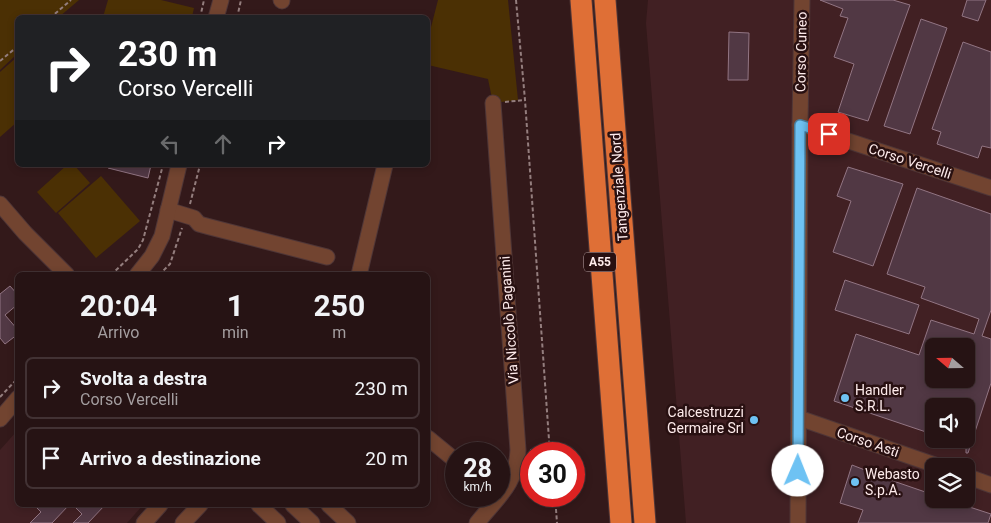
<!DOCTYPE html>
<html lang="it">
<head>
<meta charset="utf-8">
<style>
	body { margin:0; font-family:Roboto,sans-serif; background:#2e1c1d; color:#f1f3f6; height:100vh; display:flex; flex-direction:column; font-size:19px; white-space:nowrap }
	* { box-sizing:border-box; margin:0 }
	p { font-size:16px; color:#a49ea0 }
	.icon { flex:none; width:28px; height:28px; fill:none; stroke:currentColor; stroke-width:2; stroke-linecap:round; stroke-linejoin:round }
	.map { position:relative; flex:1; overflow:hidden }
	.side { position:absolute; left:15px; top:272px; width:415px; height:235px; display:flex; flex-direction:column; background:#261314; border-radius:8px; box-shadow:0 2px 8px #0003,0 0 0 1px #423234 }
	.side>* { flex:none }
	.top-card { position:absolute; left:15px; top:15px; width:415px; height:152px; border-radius:8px; box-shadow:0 2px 8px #0003,0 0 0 1px #423234; background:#202124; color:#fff; overflow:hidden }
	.needle { width:32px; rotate:290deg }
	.buttons { position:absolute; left:925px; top:338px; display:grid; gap:10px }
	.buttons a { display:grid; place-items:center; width:50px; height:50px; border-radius:8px; background:#261314; box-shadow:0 2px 8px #0003,0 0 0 1px #423234; font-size:25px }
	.speed { position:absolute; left:445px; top:442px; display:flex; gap:10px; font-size:25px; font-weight:700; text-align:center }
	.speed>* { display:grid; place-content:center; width:65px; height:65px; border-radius:50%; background:#261314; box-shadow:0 2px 8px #0003,0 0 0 1px #423234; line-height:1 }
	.speed small { font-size:12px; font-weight:400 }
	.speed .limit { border:8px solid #d22; background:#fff; color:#111 }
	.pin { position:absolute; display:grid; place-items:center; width:42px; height:42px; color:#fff; margin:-21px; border-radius:10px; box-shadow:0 2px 8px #0006 }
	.me { position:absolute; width:55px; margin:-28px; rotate:1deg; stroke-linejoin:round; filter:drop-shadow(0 0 4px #0008) }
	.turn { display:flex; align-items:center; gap:18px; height:105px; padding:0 20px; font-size:22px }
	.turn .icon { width:65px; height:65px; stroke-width:2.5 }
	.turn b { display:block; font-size:35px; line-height:42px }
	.lanes { display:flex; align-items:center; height:48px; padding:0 20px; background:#0003; justify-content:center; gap:25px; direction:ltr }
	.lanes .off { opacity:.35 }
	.eta { display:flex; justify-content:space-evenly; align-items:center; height:85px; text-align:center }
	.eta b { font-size:30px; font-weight:700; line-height:35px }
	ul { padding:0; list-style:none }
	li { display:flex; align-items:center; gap:15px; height:62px; margin:0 10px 8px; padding:0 10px; border:2px solid #423234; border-radius:8px }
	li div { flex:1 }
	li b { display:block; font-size:19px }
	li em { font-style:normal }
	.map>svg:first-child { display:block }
	.built { fill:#412023; fill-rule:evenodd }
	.green { fill:#4b3004 }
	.building { fill:#513844; stroke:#927583; fill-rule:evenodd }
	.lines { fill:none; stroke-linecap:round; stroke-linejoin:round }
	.minor-casing { stroke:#4f3637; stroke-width:17 }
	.highway-casing { stroke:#4f3637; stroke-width:23 }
	.path { stroke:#947e7e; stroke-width:2; stroke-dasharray:4 2.5; stroke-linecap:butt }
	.minor { stroke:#724430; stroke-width:15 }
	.highway { stroke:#df6f36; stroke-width:21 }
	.route-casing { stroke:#487e9e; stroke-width:12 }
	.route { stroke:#6ec2f3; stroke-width:9 }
	.poi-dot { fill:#6ec2f3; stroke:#281011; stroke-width:2 }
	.labels { text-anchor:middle; stroke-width:5; stroke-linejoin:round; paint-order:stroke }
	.shield { fill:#281011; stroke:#bea9aa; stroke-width:1 }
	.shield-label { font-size:12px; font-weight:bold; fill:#feebeb }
	.street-label { font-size:14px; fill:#feebeb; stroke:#281011 }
	.poi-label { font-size:14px; fill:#feebeb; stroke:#281011; text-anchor:start }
</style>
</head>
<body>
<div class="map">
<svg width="991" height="523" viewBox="0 0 991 523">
	<rect width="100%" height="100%" fill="#33191a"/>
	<g class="built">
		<path d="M648 0H991V523H686L646 23ZM934 346H966V379H934ZM934 406H966V439H934ZM934 466H966V499H934Z"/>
		<polygon points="17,431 18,505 143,505 127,523 0,523 0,450"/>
	</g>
	<g class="green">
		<polygon points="0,0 79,0 59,17 18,18 17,54 0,70"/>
		<polygon points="108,0 161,0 194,8 192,17 103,17"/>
		<polygon points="438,0 508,0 518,100 493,103 488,79 428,65 428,39"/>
		<polygon points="17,57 17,122 0,137 0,72"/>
		<polygon points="67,165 74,165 90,183 56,213 37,192"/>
		<polygon points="101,176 140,221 96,258 58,213"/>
	</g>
	<g class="building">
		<polygon points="820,0 893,0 910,5 868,121 838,112 854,64 834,57 848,18 840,16 843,9"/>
		<polygon points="967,0 986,0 978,21 962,16"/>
		<polygon points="921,19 947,28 910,134 884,126"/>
		<polygon points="729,32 749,33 748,80 728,80"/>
		<polygon points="963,42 991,52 991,148 982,146 978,158 937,144 941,132 932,129"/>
		<polygon points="108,165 151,165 148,178 108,168"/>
		<polygon points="848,167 903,184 873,266 833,252 851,201 837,196"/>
		<path d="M917 188 991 214V310L982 336 991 339V383L968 453H966V406H934L926 432 834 401 856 334 919 355 931 320 974 334 979 319 921 298 925 287 887 274ZM934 346H970L966 358V379H934Z"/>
		<polygon points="845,280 919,305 909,334 835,310"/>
		<polygon points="10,286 18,295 18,304 5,315 18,330 18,334 5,344 0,338 0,294"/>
		<polygon points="852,465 870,472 870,473 934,495 934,499 945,499 991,514 988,523 858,523 863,510 840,503"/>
		<polygon points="34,505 69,505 52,523 30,523 41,512"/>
		<polygon points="73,505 105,505 88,523 73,523 82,514"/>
	</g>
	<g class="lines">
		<g class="minor-casing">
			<g id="minor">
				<polyline points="281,0 282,1"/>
				<polyline points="216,18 221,0"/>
				<polyline points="800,125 991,188"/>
				<polyline points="0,204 25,233 67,275"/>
				<polyline points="168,210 194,218 199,224 210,227 327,257"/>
				<polyline points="137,275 152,256 162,236 179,165"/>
				<polyline points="359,275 385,165"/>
				<polyline points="799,418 938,466"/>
				<polyline points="0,419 18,398"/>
				<polyline points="428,438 456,461"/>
				<polyline points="966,476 991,485"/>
				<polyline points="259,505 278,523"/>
				<polyline points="293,505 312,523"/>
				<polyline points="329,505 348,523"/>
				<polyline points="144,523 160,505"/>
				<polyline points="183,523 200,505"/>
				<path d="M477 523C497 498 517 483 518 450L493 103"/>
				<polyline points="798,523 800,125 802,0"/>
			</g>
		</g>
		<g class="highway-casing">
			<g id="highway">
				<polyline points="581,0 621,523"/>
				<polyline points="605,0 645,523"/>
			</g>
		</g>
		<g class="path">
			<polyline points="516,0 525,100 550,454"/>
			<polyline points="50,18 71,0"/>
			<polyline points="200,18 204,0"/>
			<polyline points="237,18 241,0"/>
			<polyline points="0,61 18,46"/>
			<polyline points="505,102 525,100"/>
			<polyline points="190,204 200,165"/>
			<polyline points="111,275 138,249 143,240 163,165"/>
			<polyline points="159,275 170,264 182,228"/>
			<polyline points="0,397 18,378"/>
			<polyline points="530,450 550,449"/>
			<polyline points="555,496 557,523"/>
		</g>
		<use href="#minor" class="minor"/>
		<use href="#highway" class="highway"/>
	</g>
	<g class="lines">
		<g class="route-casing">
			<polyline id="route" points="798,471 800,125 829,134"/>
		</g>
		<use href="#route" class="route"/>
	</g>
	<g class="poi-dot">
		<circle cx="845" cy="398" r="5"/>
		<circle cx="754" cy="420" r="5"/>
		<circle cx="855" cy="482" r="5"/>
	</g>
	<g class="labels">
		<rect class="shield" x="584" y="252.5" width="32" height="19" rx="4"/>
		<g class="shield-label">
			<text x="600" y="266">A55</text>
		</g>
		<g class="street-label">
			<text transform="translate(801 52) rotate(-89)" y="5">Corso Cuneo</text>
			<text transform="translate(910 161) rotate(18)" y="5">Corso Vercelli</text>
			<text transform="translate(619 187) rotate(-94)" y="5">Tangenziale Nord</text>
			<text transform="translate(509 320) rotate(-94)" y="5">Via Niccolò Paganini</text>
			<text transform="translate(868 442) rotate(19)" y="5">Corso Asti</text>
		</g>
		<g class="poi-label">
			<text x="855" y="395">Handler<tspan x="855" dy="16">S.R.L.</tspan></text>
			<text x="744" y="417" text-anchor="end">Calcestruzzi<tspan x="744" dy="16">Germaire Srl</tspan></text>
			<text x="865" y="479">Webasto<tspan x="865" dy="16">S.p.A.</tspan></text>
		</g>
	</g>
</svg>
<div class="buttons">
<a><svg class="needle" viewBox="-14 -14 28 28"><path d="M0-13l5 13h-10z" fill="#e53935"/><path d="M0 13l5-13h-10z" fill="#a49ea0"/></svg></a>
<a><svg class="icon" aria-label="sound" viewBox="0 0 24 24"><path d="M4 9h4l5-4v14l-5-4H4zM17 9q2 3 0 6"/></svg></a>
<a><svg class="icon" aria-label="layers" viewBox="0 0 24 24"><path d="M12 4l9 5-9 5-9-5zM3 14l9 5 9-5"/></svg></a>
</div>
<div class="speed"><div>28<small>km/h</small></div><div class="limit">30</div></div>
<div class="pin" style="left:829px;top:134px;background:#d93025"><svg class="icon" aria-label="arrive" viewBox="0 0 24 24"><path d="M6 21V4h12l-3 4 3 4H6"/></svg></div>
<svg class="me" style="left:798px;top:471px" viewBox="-20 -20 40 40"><circle r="19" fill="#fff"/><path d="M0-13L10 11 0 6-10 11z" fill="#6ec2f3"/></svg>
<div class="top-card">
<div class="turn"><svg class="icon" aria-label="right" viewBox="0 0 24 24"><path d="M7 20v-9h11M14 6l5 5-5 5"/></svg><div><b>230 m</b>Corso Vercelli</div></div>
<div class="lanes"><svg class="icon off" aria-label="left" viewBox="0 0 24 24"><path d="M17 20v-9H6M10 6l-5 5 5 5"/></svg><svg class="icon off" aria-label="ahead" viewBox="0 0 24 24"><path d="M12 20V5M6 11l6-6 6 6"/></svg><svg class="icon" aria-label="right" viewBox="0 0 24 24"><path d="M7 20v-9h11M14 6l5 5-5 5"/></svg></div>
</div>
<section class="side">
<div class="eta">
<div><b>20:04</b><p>Arrivo</p></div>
<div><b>1</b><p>min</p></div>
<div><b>250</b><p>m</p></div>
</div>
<ul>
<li><svg class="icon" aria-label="right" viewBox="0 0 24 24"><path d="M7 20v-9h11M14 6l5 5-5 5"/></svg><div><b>Svolta a destra</b><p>Corso Vercelli</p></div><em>230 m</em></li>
<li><svg class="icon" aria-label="arrive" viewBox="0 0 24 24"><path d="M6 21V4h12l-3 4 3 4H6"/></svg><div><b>Arrivo a destinazione</b></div><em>20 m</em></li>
</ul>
</section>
</div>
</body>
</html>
